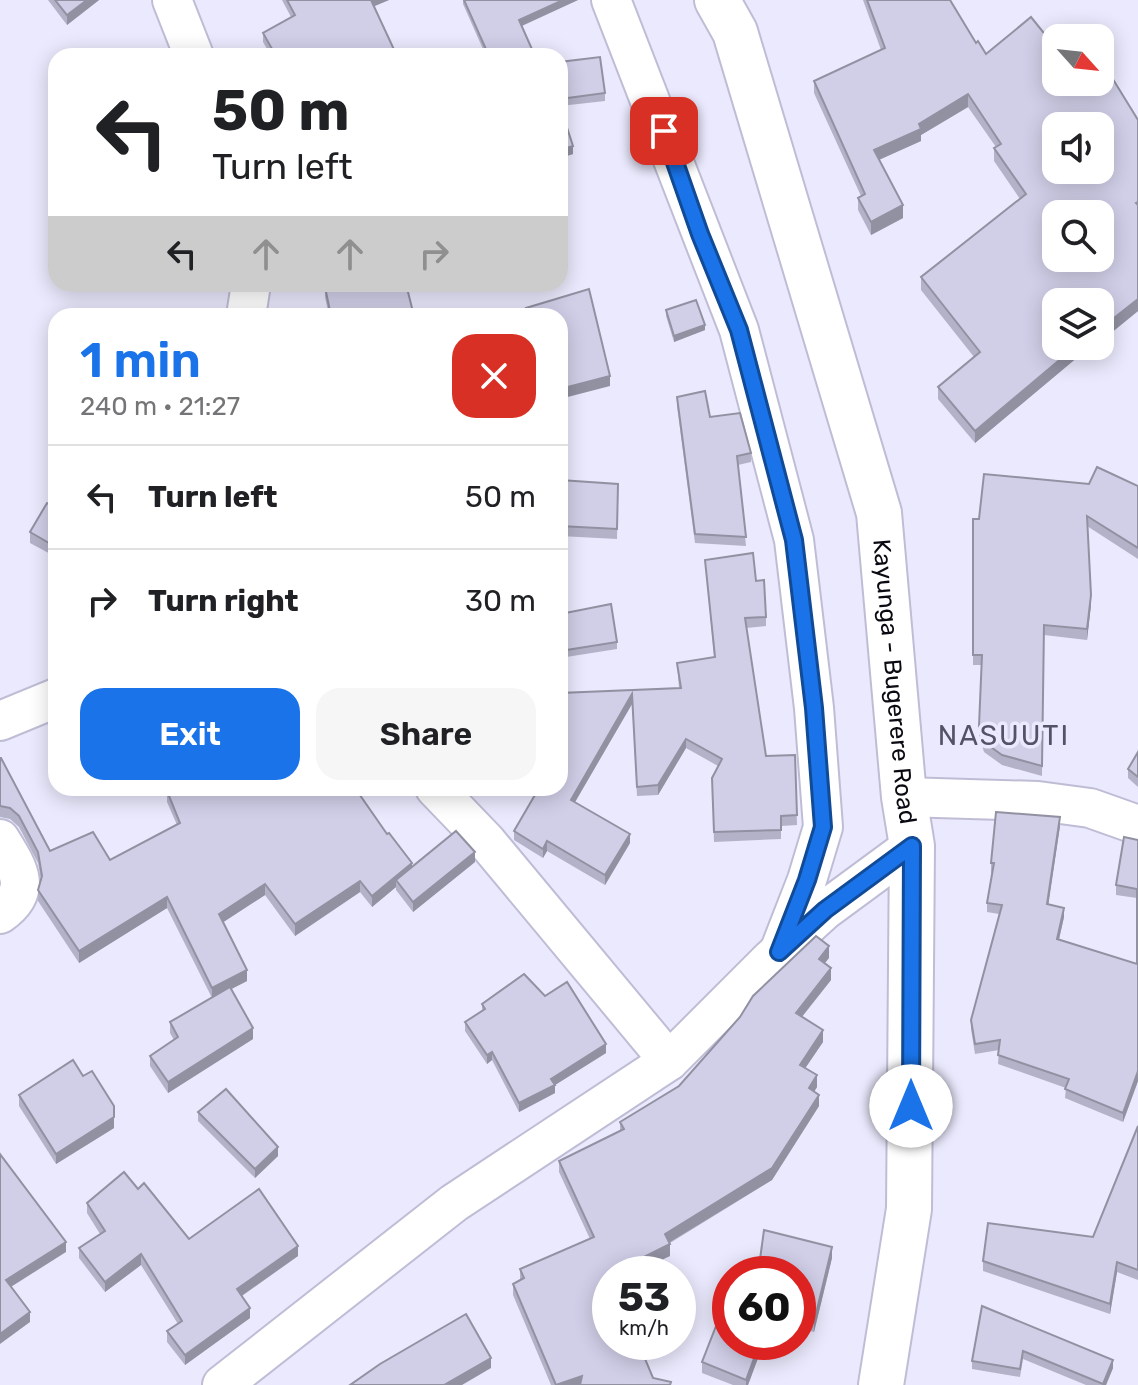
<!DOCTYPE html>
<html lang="en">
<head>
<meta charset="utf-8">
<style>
	body { margin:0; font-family:Rubik,sans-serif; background:#f6f6f6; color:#202124; height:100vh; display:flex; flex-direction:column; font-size:30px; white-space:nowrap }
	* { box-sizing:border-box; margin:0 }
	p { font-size:26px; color:#757577 }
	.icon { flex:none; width:44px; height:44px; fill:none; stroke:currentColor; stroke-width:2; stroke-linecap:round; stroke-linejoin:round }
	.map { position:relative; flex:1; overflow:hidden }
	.sheet { position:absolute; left:48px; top:308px; width:520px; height:488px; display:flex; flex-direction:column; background:#fff; border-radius:24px; box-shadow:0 4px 20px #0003 }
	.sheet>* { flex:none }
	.banner { position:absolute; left:48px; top:48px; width:520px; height:244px; border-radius:24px; box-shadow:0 4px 20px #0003; background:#fff; color:#202124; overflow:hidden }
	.needle { width:52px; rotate:117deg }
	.fabs { position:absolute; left:1042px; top:24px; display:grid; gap:16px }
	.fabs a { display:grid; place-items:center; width:72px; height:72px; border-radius:16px; background:#fff; box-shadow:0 4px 20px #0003; font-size:40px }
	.speed { position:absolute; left:592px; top:1256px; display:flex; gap:16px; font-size:40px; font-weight:700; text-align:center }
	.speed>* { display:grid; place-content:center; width:104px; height:104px; border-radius:50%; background:#fff; box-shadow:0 4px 20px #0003; line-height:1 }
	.speed small { font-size:20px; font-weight:400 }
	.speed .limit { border:12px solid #d22; background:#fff; color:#111 }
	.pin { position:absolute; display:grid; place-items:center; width:68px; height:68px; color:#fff; margin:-34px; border-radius:16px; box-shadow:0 4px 12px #0006 }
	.me { position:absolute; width:88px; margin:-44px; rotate:0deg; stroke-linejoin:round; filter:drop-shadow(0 0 6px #0008) }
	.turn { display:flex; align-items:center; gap:28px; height:168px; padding:0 32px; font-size:36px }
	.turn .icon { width:104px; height:104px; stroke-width:2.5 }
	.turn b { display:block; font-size:56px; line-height:68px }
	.lanes { display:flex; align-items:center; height:76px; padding:0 32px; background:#0003; justify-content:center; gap:40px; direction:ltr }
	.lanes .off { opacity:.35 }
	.round { display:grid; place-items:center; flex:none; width:84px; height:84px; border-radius:24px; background:#f6f6f6 }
	.head { display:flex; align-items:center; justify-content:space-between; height:136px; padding:0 32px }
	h1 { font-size:48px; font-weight:600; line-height:60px; color:#1a73e8 }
	.primary-button { display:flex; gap:16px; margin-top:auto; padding:16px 32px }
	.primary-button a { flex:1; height:92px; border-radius:24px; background:#1a73e8; color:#fff; font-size:32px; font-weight:600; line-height:92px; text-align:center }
	.primary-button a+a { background:#f6f6f6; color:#202124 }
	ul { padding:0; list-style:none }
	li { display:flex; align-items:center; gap:24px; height:104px; padding:0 32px; border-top:2px solid #e0e0e0 }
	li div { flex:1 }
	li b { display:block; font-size:30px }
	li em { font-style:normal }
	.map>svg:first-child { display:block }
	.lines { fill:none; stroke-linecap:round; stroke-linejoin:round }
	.minor-casing { stroke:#bfbdd6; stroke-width:42 }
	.primary-casing { stroke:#bfbdd6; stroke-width:48 }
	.minor { stroke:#fff; stroke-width:38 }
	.primary { stroke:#fff; stroke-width:44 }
	.wall { fill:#b4b2c8 }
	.shaded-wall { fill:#9291a2 }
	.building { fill:#d1cfe8; stroke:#9291a2; stroke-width:2; fill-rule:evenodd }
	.route-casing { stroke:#114b97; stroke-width:20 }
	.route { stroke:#1a73e8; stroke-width:14 }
	.labels { text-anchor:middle; stroke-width:7; stroke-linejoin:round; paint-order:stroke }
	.street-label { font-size:24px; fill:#0b0a12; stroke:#eae9fd }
	.quarter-label { font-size:28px; letter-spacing:2px; fill:#535267; stroke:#eae9fd }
</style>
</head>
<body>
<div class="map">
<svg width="1138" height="1385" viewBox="0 0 1138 1385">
	<rect width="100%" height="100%" fill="#eae9fd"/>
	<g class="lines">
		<g class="minor-casing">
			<g id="minor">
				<polyline points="172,0 194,56"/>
				<polyline points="611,0 739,330 794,540 814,708 823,827 807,880 779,952"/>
				<polyline points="246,316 251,284"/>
				<polyline points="0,721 56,698"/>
				<polyline points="435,788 486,841 669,1061"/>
				<polyline points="904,797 1038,801 1090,808 1138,825"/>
				<path d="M0 839C18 868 34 890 0 914"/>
				<polyline points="222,1385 454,1203 669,1061 771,959 825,910 912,846"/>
			</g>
		</g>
		<g class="primary-casing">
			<g id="primary">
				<path id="s1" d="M717 0 735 32 879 513 904 797 912 846 909 1209 881 1385"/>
			</g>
		</g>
		<use href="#minor" class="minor"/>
		<use href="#primary" class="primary"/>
	</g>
	<g class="wall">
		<polygon points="48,0 99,0 67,25"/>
		<polygon points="282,0 389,0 374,6 397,56 271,56 263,42 263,33 291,17"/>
		<polygon points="463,0 578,0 522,26 535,56 486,56 463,4"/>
		<polygon points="863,0 950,0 976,43 986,54 1056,82 1096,85 1138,120 1138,311 1100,342 1100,302 1056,346 1095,346 1081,358 1079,356 975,443 938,399 938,387 974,357 921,290 921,277 1020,199 994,161 994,148 996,147 968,107 921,135 921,141 879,160 903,218 871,235 858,210 858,198 861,196 814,93 814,81 881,50"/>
		<polygon points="560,62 605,93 605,101 560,106 573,154 560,158"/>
		<polygon points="325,287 414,316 329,316 325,297"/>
		<polygon points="666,310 705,330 674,342 666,316"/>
		<polygon points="677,397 710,417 751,453 751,462 738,465 746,546 695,543 677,406"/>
		<polygon points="560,480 618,484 617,539 560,536"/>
		<polygon points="1089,484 1138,486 1138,559 1087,526 1091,605 1087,640 1044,635 1042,776 1002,765 984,752 979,736 982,665 973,665 973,519 979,519"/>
		<polygon points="56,508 56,557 30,543 30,532"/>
		<polygon points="705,560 756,581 766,617 766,626 746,628 766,756 795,755 797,825 781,826 781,839 714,842 712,778 718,766 686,748 658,795 637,796 632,704 575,802 630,843 605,885 547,851 543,858 514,840 514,831 560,788 560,693 679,688 677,663 714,657"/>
		<polygon points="560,614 617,642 617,649 560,658"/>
		<polygon points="1138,752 1138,787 1128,778 1128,769"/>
		<polygon points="0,758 50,851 110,860 177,825 167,802 167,791 387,834 412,867 475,862 413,912 396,890 396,887 372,907 360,892 295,936 265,895 223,922 247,981 231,989 253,1039 168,1093 150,1066 150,1056 174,1040 170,1033 170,1022 212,998 167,908 79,963 38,901 38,890 41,880 38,863 19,827 10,819 0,817"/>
		<polygon points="1060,826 1048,904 1064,917 1059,939 1137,964 1137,898 1116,895 1116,885 1138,840 1138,1081 1123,1122 1065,1098 1066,1088 998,1064 999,1050 975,1054 971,1029 971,1020 999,914 987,912 987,903 992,873 991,873 991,863"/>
		<polygon points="829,958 825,963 831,980 802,1017 823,1042 805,1068 817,1087 814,1092 819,1106 772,1180 670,1243 670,1256 610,1274 653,1378 671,1385 551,1385 513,1295 513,1284 520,1280 520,1269 590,1239 559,1172 559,1161 620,1131 620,1122 679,1086"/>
		<polygon points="545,996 606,1053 555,1085 555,1093 519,1112 492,1060 487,1064 465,1031 465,1022 482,1011 482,1004"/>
		<polygon points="19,1095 114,1128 56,1164 19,1106"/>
		<polygon points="198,1112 278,1156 255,1178 198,1121"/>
		<polygon points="1138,1126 1138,1280 1117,1272 1110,1314 983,1271 983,1261 1093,1237"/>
		<polygon points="138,1189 189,1239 298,1256 242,1296 250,1318 185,1365 167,1342 167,1331 178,1324 141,1265 105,1292 79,1258 79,1248 100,1234 87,1213 87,1203"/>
		<polygon points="832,1258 814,1332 798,1328 798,1274"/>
		<polygon points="982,1306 1113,1368 1106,1385 1086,1385 1023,1359 1020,1377 972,1369 972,1361"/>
		<polygon points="764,1342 748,1385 733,1385 702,1373 702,1362"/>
	</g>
	<g class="shaded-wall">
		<polygon points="87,0 99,0 67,25 67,15"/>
		<polygon points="370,0 389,0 370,8"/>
		<polygon points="563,0 578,0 519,27 519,20"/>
		<polygon points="968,94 968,107 921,135 921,141 874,162 874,150"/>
		<polygon points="573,146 573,154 560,158 560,150"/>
		<polygon points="903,205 903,218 871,235 871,222"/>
		<polygon points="1138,299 1138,311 1100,342 1100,329"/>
		<polygon points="705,325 705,330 674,342 674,336"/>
		<polygon points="1076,346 1079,346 1079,356 975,443 975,431"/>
		<polygon points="1081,346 1095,346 1081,358"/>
		<polygon points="610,376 610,386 560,399 560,389"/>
		<polygon points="1091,595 1091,605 1087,640 1087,629"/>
		<polygon points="632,694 632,704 571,809 571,800"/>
		<polygon points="686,739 686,748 658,795 658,785"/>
		<polygon points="1060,817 1060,826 1047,914 1047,904"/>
		<polygon points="630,834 630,843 605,885 605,875"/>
		<polygon points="547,841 547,851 543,858 543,849"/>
		<polygon points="475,852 475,862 413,912 413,902"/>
		<polygon points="412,863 412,874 396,880 396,887 372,907 372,896"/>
		<polygon points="360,881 360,892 295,936 295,924"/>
		<polygon points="265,884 265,895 219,925 219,914"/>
		<polygon points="167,897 167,908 79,963 79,951"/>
		<polygon points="1064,908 1064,917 1057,948 1057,939"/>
		<polygon points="829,946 829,958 819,970 819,959"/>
		<polygon points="831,968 831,980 796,1024 796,1013"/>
		<polygon points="247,970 247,981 212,999 212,988"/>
		<polygon points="253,1028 253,1039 168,1093 168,1082"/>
		<polygon points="823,1030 823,1042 800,1076 800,1065"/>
		<polygon points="606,1044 606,1053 555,1085 555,1093 519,1112 519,1103 551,1079"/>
		<polygon points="492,1052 492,1060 487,1064 487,1055"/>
		<polygon points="1138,1071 1138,1081 1123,1122 1123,1113"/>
		<polygon points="817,1075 817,1087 809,1100 809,1088"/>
		<polygon points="819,1095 819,1106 772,1180 665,1245 665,1234"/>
		<polygon points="114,1117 114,1128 56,1164 56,1154"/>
		<polygon points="278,1147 278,1156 255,1178 255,1169"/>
		<polygon points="66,1242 66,1252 6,1290 6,1280"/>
		<polygon points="670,1244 670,1256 633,1274 611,1274"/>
		<polygon points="298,1246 298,1256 237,1299 237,1289"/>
		<polygon points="832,1247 832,1258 814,1332 814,1322"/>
		<polygon points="141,1254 141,1265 105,1292 105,1282"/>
		<polygon points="1117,1262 1117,1272 1110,1314 1110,1304"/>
		<polygon points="250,1308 250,1318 185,1365 185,1355"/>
		<polygon points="30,1312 30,1322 0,1344 0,1334"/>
		<polygon points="760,1342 764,1342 748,1385 746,1385 746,1380"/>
		<polygon points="491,1358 491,1368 462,1385 444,1385"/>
		<polygon points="1113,1360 1113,1368 1106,1385 1103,1385"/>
		<polygon points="582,1376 582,1385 558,1385"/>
	</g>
	<g class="building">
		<polygon points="55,0 87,0 67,15"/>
		<polygon points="287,0 371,0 397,56 276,56 263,33 295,15"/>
		<polygon points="464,0 563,0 519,20 535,56 489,56"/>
		<path d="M867 0H950L976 43 978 41 986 54 1031 17 1056 48V82H1095L1096 85 1111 76 1138 120V202L1136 203 1138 205V299L1100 329V302H1056V346H1076L975 431 938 387 980 352 921 277 1026 194 994 148 1001 144 968 94 919 124 921 129 874 150 903 205 871 222 858 198 865 194 814 81 885 48ZM1056 126H1100V170H1056ZM1056 214H1100V258H1056Z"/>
		<polygon points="600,57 605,93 560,99 560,62"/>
		<polygon points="560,106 573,146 560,150"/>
		<polygon points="336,284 406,284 414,316 331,316 325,287"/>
		<polygon points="589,289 610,376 560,389 560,316 528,316 526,308"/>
		<polygon points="696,300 705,325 674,336 666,310"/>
		<polygon points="705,391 710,417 740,413 751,453 737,456 746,537 695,534 677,397"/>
		<polygon points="1097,467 1138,486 1138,548 1087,516 1091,595 1087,629 1044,625 1042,766 1002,755 984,742 979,726 982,655 973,655 973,519 979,519 984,474 1089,484"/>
		<polygon points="560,480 618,484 617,529 560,526"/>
		<polygon points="47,503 56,508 56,547 30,532"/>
		<polygon points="753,553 756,581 764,580 766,617 745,618 766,756 795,755 797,815 781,816 781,830 714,832 712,778 722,759 686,739 658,785 637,787 632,694 571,800 630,834 605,875 547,841 543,849 514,831 539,788 560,788 560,693 681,688 677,663 715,657 705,560"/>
		<polygon points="611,604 617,642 560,651 560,614"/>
		<polygon points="1138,752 1138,777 1128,769"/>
		<polygon points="0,758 1,758 50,851 93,832 110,860 180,823 167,791 173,788 355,788 387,834 389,833 412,863 372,896 360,881 295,924 265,884 219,914 247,970 212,988 167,897 79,951 38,890 42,876 38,852 19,816 10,808 0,806"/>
		<polygon points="996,812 1060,817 1047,904 1064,908 1057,939 1137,964 1137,889 1116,885 1124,837 1138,840 1138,1071 1123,1113 1065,1089 1069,1079 998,1055 1000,1040 975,1044 971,1020 1002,905 987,903 994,863 991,863"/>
		<polygon points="456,831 475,852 413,902 396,880"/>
		<polygon points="816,936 829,946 819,959 831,968 796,1013 823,1030 800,1065 817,1075 809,1088 819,1095 772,1168 665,1234 670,1244 610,1274 610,1342 638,1342 653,1378 671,1382 670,1385 580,1385 582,1376 556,1385 513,1284 524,1278 520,1269 594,1237 559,1161 624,1129 620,1122 679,1086 740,1017 753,996"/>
		<polygon points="524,974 545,996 567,982 606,1044 551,1079 555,1085 519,1103 492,1052 487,1055 465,1022 485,1009 482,1004"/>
		<polygon points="230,987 253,1028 168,1082 150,1056 178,1037 170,1022"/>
		<polygon points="73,1060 83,1076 92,1071 114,1106 114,1117 56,1154 19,1095"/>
		<polygon points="226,1089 278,1147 255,1169 198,1112"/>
		<polygon points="1138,1126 1138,1270 1117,1262 1110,1304 983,1261 988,1223 1093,1237"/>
		<polygon points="0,1154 66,1242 6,1280 30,1312 0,1334"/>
		<polygon points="124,1172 138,1189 144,1183 189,1239 259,1189 298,1246 237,1289 250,1308 185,1355 167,1331 182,1321 141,1254 105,1282 79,1248 105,1231 87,1203"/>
		<polygon points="764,1230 832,1247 814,1322 798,1318 798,1274 758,1274"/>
		<polygon points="727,1298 730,1300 730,1342 760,1342 746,1380 702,1362"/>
		<polygon points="982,1306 1113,1360 1103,1384 1023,1351 1020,1369 972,1361"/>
		<polygon points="466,1314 491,1358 444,1385 350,1385 380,1364"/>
	</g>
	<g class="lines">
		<g class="route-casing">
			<polyline id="route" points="664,131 700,234 739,330 794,540 814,708 823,827 807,880 779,952 825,910 912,846 911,1106"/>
		</g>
		<use href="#route" class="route"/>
	</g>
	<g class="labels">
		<g class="street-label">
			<text dy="8" stroke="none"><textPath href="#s1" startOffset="708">Kayunga - Bugerere Road</textPath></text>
		</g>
		<g class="quarter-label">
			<text x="1004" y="745">NASUUTI</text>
		</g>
	</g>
</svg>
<div class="fabs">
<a><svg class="needle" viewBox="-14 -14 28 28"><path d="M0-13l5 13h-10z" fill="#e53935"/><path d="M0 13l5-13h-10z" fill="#757577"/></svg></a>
<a><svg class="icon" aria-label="sound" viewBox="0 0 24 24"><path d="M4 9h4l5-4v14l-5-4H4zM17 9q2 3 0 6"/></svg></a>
<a><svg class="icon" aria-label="search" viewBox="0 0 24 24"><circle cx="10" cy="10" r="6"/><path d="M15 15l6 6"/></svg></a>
<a><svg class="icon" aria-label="layers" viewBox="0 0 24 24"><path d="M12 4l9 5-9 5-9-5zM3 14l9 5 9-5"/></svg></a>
</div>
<div class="speed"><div>53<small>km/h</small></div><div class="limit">60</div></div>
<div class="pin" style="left:664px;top:131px;background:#d93025"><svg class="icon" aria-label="arrive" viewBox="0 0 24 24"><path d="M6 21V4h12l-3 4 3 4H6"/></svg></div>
<svg class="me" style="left:911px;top:1106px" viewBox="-20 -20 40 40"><circle r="19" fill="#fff"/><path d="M0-13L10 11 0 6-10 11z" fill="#1a73e8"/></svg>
<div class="banner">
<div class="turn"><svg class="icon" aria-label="left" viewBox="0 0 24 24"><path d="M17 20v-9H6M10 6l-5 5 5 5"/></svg><div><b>50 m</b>Turn left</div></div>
<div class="lanes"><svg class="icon" aria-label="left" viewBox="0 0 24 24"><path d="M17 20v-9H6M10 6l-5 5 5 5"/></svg><svg class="icon off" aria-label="ahead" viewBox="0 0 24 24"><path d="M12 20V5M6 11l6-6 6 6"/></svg><svg class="icon off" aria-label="ahead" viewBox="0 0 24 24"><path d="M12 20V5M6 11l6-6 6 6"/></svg><svg class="icon off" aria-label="right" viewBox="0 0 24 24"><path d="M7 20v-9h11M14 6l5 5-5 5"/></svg></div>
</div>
<section class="sheet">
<div class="head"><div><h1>1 min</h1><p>240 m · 21:27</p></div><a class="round" style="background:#d93025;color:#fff"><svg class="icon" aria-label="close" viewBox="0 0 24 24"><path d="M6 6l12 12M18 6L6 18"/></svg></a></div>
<ul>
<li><svg class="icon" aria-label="left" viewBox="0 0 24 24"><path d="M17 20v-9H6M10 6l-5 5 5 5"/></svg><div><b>Turn left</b></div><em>50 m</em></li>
<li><svg class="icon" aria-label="right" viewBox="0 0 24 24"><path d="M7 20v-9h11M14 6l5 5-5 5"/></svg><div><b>Turn right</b></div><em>30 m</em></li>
</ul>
<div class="primary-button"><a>Exit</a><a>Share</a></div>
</section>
</div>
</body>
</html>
